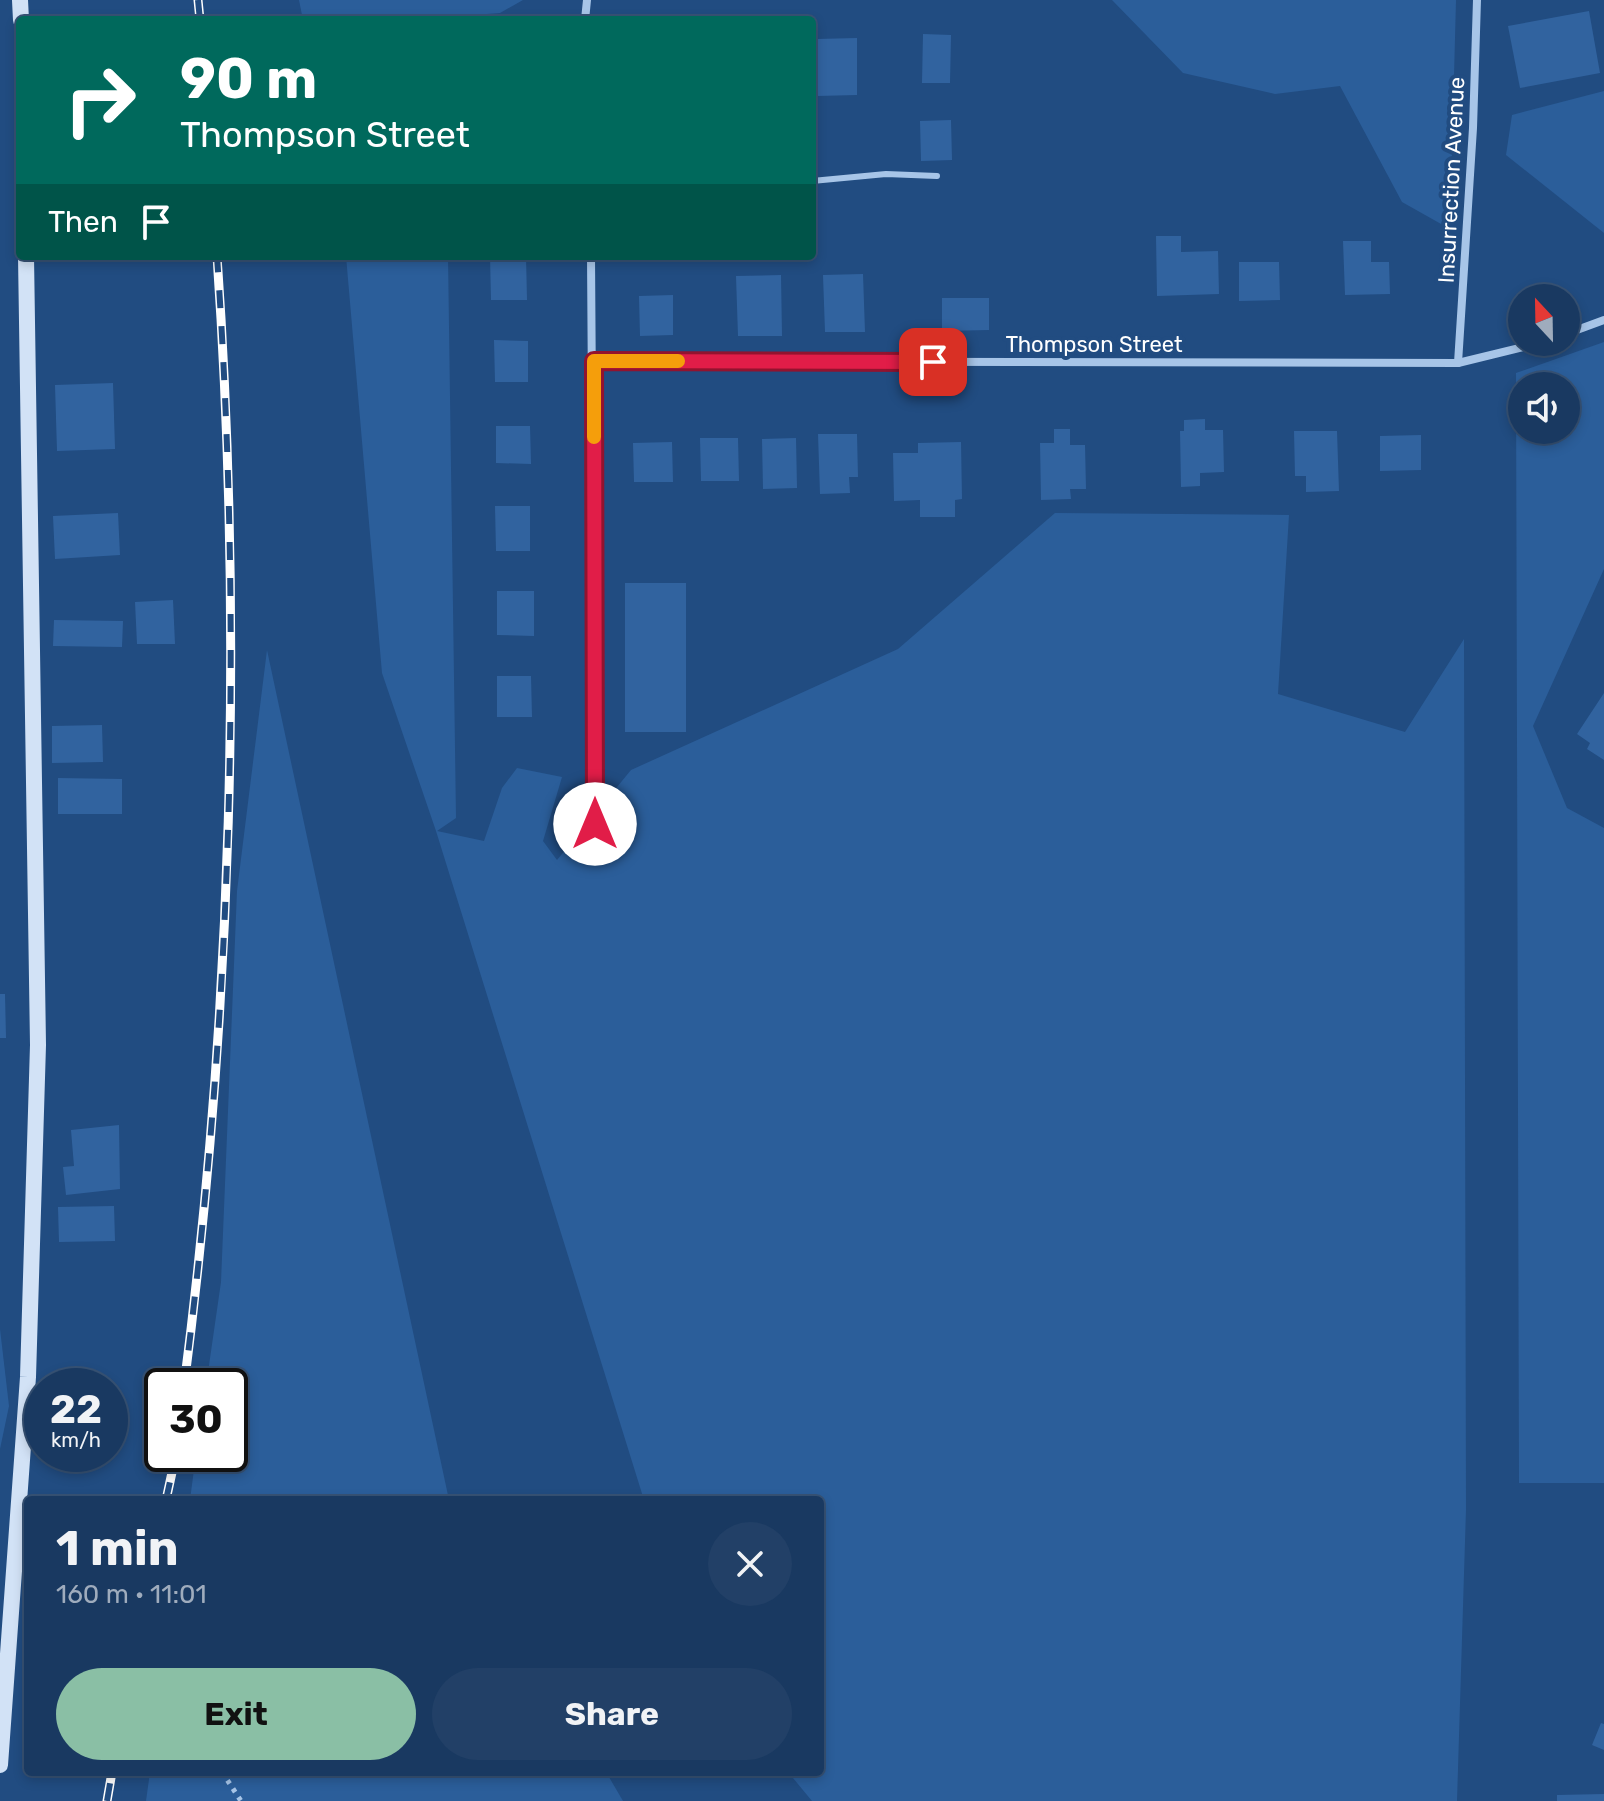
<!DOCTYPE html>
<html lang="en">
<head>
<meta charset="utf-8">
<style>
	body { margin:0; font-family:Rubik,sans-serif; background:#224067; color:#f1f3f6; height:100vh; display:flex; flex-direction:column; font-size:30px; white-space:nowrap }
	* { box-sizing:border-box; margin:0 }
	p { font-size:26px; color:#9facbd }
	.icon { flex:none; width:44px; height:44px; fill:none; stroke:currentColor; stroke-width:2; stroke-linecap:round; stroke-linejoin:round }
	.map { position:relative; flex:1; overflow:hidden }
	.side { position:absolute; left:24px; top:1496px; width:800px; height:280px; display:flex; flex-direction:column; background:#193961; border-radius:8px; box-shadow:0 4px 12px #0003,0 0 0 2px #375376 }
	.side>* { flex:none }
	.banner { position:absolute; left:16px; top:16px; width:800px; height:244px; border-radius:8px; box-shadow:0 4px 12px #0003,0 0 0 2px #375376; background:#00695c; color:#fff; overflow:hidden }
	.needle { width:52px; rotate:338deg }
	.buttons { position:absolute; left:1508px; top:284px; display:grid; gap:16px }
	.buttons a { display:grid; place-items:center; width:72px; height:72px; border-radius:50%; background:#193961; box-shadow:0 4px 12px #0003,0 0 0 2px #375376; font-size:40px }
	.speed { position:absolute; left:24px; top:1368px; display:flex; gap:16px; font-size:40px; font-weight:700; text-align:center }
	.speed>* { display:grid; place-content:center; width:104px; height:104px; border-radius:50%; background:#193961; box-shadow:0 4px 12px #0003,0 0 0 2px #375376; line-height:1 }
	.speed small { font-size:20px; font-weight:400 }
	.speed .limit { border:4px solid #111; border-radius:12px; background:#fff; color:#111 }
	.pin { position:absolute; display:grid; place-items:center; width:68px; height:68px; color:#fff; margin:-34px; border-radius:16px; box-shadow:0 4px 12px #0006 }
	.me { position:absolute; width:88px; margin:-44px; rotate:0deg; stroke-linejoin:round; filter:drop-shadow(0 0 6px #0008) }
	.turn { display:flex; align-items:center; gap:28px; height:168px; padding:0 32px; font-size:36px }
	.turn .icon { width:104px; height:104px; stroke-width:2.5 }
	.turn b { display:block; font-size:56px; line-height:68px }
	.then { display:flex; align-items:center; height:76px; padding:0 32px; background:#0003; gap:16px; font-size:30px }
	.round { display:grid; place-items:center; flex:none; width:84px; height:84px; border-radius:42px; background:#224067 }
	.overview { display:flex; align-items:center; justify-content:space-between; height:136px; padding:0 32px }
	h1 { font-size:48px; font-weight:700; line-height:60px }
	.cta { display:flex; gap:16px; margin-top:auto; padding:16px 32px }
	.cta a { flex:1; height:92px; border-radius:48px; background:#8abfa5; color:#111; font-size:32px; font-weight:700; line-height:92px; text-align:center }
	.cta a+a { background:#224067; color:#f1f3f6 }
	.map>svg:first-child { display:block }
	.green { fill:#2b5e9a; fill-rule:evenodd }
	.building { fill:#31639f }
	.lines { fill:none; stroke-linecap:round; stroke-linejoin:round }
	.path { stroke:#a7c5e8; stroke-width:5; stroke-dasharray:4 6; stroke-linecap:butt }
	.lane { stroke:#a7c5e8; stroke-width:6 }
	.street { stroke:#a7c5e8; stroke-width:8 }
	.secondary { stroke:#d2e2f6; stroke-width:16 }
	.rail-casing { stroke:#fff; stroke-width:9 }
	.rail { stroke:#214c81; stroke-width:6; stroke-dasharray:18; stroke-linecap:butt }
	.route-casing { stroke:#92132f; stroke-width:20 }
	.route { stroke:#e11d48; stroke-width:14 }
	.slow { stroke:#f59e0b; stroke-width:14 }
	.labels { text-anchor:middle; stroke-width:8; stroke-linejoin:round; paint-order:stroke }
	.street-label { font-size:22px; fill:#fff; stroke:#214c81 }
</style>
</head>
<body>
<div class="map">
<svg width="1604" height="1801" viewBox="0 0 1604 1801">
	<rect width="100%" height="100%" fill="#214c81"/>
	<g class="green">
		<polygon points="299,0 523,0 500,13 407,20 303,20"/>
		<polygon points="1112,0 1456,0 1450,229 1402,202 1340,86 1275,94 1183,73"/>
		<polygon points="1604,91 1604,233 1506,155 1512,115"/>
		<polygon points="346,256 448,256 456,818 437,831 484,841 502,788 517,768 562,777 543,841 557,860 631,770 898,649 1055,513 1289,515 1278,694 1405,732 1464,639 1466,1509 1457,1801 812,1801 788,1772 820,1772 820,1500 644,1500 436,831 382,673"/>
		<path d="M1604 342V569L1533 726 1567 808 1604 828V1483H1519L1516 373ZM1566 386V430H1522V386Z"/>
		<polygon points="267,650 449,1500 190,1500 196,1454 230,1454 230,1386 206,1386 221,1282 237,891"/>
		<polygon points="0,1329 9,1406 0,1449"/>
		<polygon points="150,1772 606,1772 623,1801 146,1801"/>
	</g>
	<g class="building">
		<polygon points="1589,11 1600,73 1520,88 1508,26"/>
		<polygon points="923,34 951,35 950,83 922,83"/>
		<polygon points="857,38 857,95 817,96 817,39"/>
		<polygon points="951,120 952,160 921,161 920,121"/>
		<polygon points="1156,236 1181,236 1181,252 1218,251 1219,294 1157,296"/>
		<polygon points="1343,241 1371,241 1371,262 1389,262 1390,294 1345,295"/>
		<polygon points="490,256 526,256 527,300 491,300"/>
		<polygon points="1239,262 1279,262 1280,300 1239,301"/>
		<polygon points="863,274 865,332 825,332 823,275"/>
		<polygon points="781,275 782,336 738,336 736,276"/>
		<polygon points="673,295 673,335 640,336 639,296"/>
		<polygon points="942,298 989,298 989,330 942,331"/>
		<polygon points="494,340 528,341 528,382 495,382"/>
		<polygon points="113,383 115,449 57,451 55,385"/>
		<polygon points="1205,419 1205,430 1223,430 1224,472 1200,473 1200,486 1181,487 1180,431 1184,431 1184,420"/>
		<polygon points="496,426 530,426 531,464 496,463"/>
		<polygon points="1054,429 1070,429 1070,445 1085,445 1086,489 1070,489 1071,499 1041,500 1040,443 1054,443"/>
		<polygon points="1294,431 1337,431 1339,491 1306,492 1306,476 1295,476"/>
		<polygon points="818,434 857,434 858,477 849,477 850,493 820,494"/>
		<polygon points="1421,435 1421,470 1380,471 1380,436"/>
		<polygon points="700,438 738,438 739,481 701,481"/>
		<polygon points="796,438 797,488 763,489 762,439"/>
		<polygon points="672,442 673,482 634,482 633,443"/>
		<polygon points="961,442 962,499 955,500 955,517 920,517 920,500 894,501 893,453 918,453 918,443"/>
		<polygon points="495,506 530,506 530,551 496,551"/>
		<polygon points="118,513 120,555 55,559 53,516"/>
		<rect x="625" y="583" width="61" height="149"/>
		<polygon points="497,591 534,591 534,636 497,635"/>
		<polygon points="173,600 175,644 137,644 135,602"/>
		<polygon points="54,620 123,621 122,647 53,646"/>
		<polygon points="497,676 531,676 532,717 497,717"/>
		<polygon points="1604,693 1604,760 1587,749 1590,743 1577,734"/>
		<polygon points="102,725 103,762 52,763 52,726"/>
		<polygon points="58,778 122,779 122,814 58,814"/>
		<polygon points="0,994 5,994 6,1038 0,1038"/>
		<polygon points="119,1125 120,1189 66,1195 63,1167 74,1166 71,1130"/>
		<polygon points="114,1206 115,1241 59,1242 58,1207"/>
		<polygon points="1601,1723 1604,1724 1604,1750 1592,1745"/>
		<polygon points="1604,1794 1604,1801 1557,1801 1557,1795"/>
	</g>
	<g class="lines">
		<polyline class="path" points="222,1772 241,1801"/>
		<polyline class="lane" points="812,181 886,174 937,176"/>
		<g class="street">
			<polyline points="585,20 587,0"/>
			<polyline points="591,256 595,824"/>
			<polyline points="1566,334 1604,320"/>
			<polyline points="594,361 1458,363 1544,342"/>
			<polyline points="1458,363 1473,128 1477,0"/>
		</g>
		<g class="secondary">
			<polyline points="20,0 21,20"/>
			<polyline points="0,1765 28,1377 38,1045 26,256"/>
		</g>
		<g class="rail-casing">
			<g id="rail">
				<polyline points="198,0 200,20"/>
				<path d="M184 1386C232 1014 243 630 217 256"/>
				<polyline points="166,1500 176,1454"/>
				<polyline points="107,1801 112,1772"/>
			</g>
		</g>
		<use href="#rail" class="rail"/>
	</g>
	<g class="lines">
		<g class="route-casing">
			<polyline id="route" points="595,824 594,361 933,362"/>
		</g>
		<use href="#route" class="route"/>
		<polyline class="slow" points="594,437 594,361 678,361"/>
	</g>
	<g class="labels">
		<g class="street-label">
			<text transform="translate(1451 180) rotate(-87)" y="8">Insurrection Avenue</text>
			<text x="1094" y="352">Thompson Street</text>
		</g>
	</g>
</svg>
<div class="buttons">
<a><svg class="needle" viewBox="-14 -14 28 28"><path d="M0-13l5 13h-10z" fill="#e53935"/><path d="M0 13l5-13h-10z" fill="#9facbd"/></svg></a>
<a><svg class="icon" aria-label="sound" viewBox="0 0 24 24"><path d="M4 9h4l5-4v14l-5-4H4zM17 9q2 3 0 6"/></svg></a>
</div>
<div class="speed"><div>22<small>km/h</small></div><div class="limit">30</div></div>
<div class="pin" style="left:933px;top:362px;background:#d93025"><svg class="icon" aria-label="arrive" viewBox="0 0 24 24"><path d="M6 21V4h12l-3 4 3 4H6"/></svg></div>
<svg class="me" style="left:595px;top:824px" viewBox="-20 -20 40 40"><circle r="19" fill="#fff"/><path d="M0-13L10 11 0 6-10 11z" fill="#e11d48"/></svg>
<div class="banner">
<div class="turn"><svg class="icon" aria-label="right" viewBox="0 0 24 24"><path d="M7 20v-9h11M14 6l5 5-5 5"/></svg><div><b>90 m</b>Thompson Street</div></div>
<div class="then">Then<svg class="icon" aria-label="arrive" viewBox="0 0 24 24"><path d="M6 21V4h12l-3 4 3 4H6"/></svg></div>
</div>
<section class="side">
<div class="overview"><div><h1>1 min</h1><p>160 m · 11:01</p></div><a class="round"><svg class="icon" aria-label="close" viewBox="0 0 24 24"><path d="M6 6l12 12M18 6L6 18"/></svg></a></div>
<div class="cta"><a>Exit</a><a>Share</a></div>
</section>
</div>
</body>
</html>
